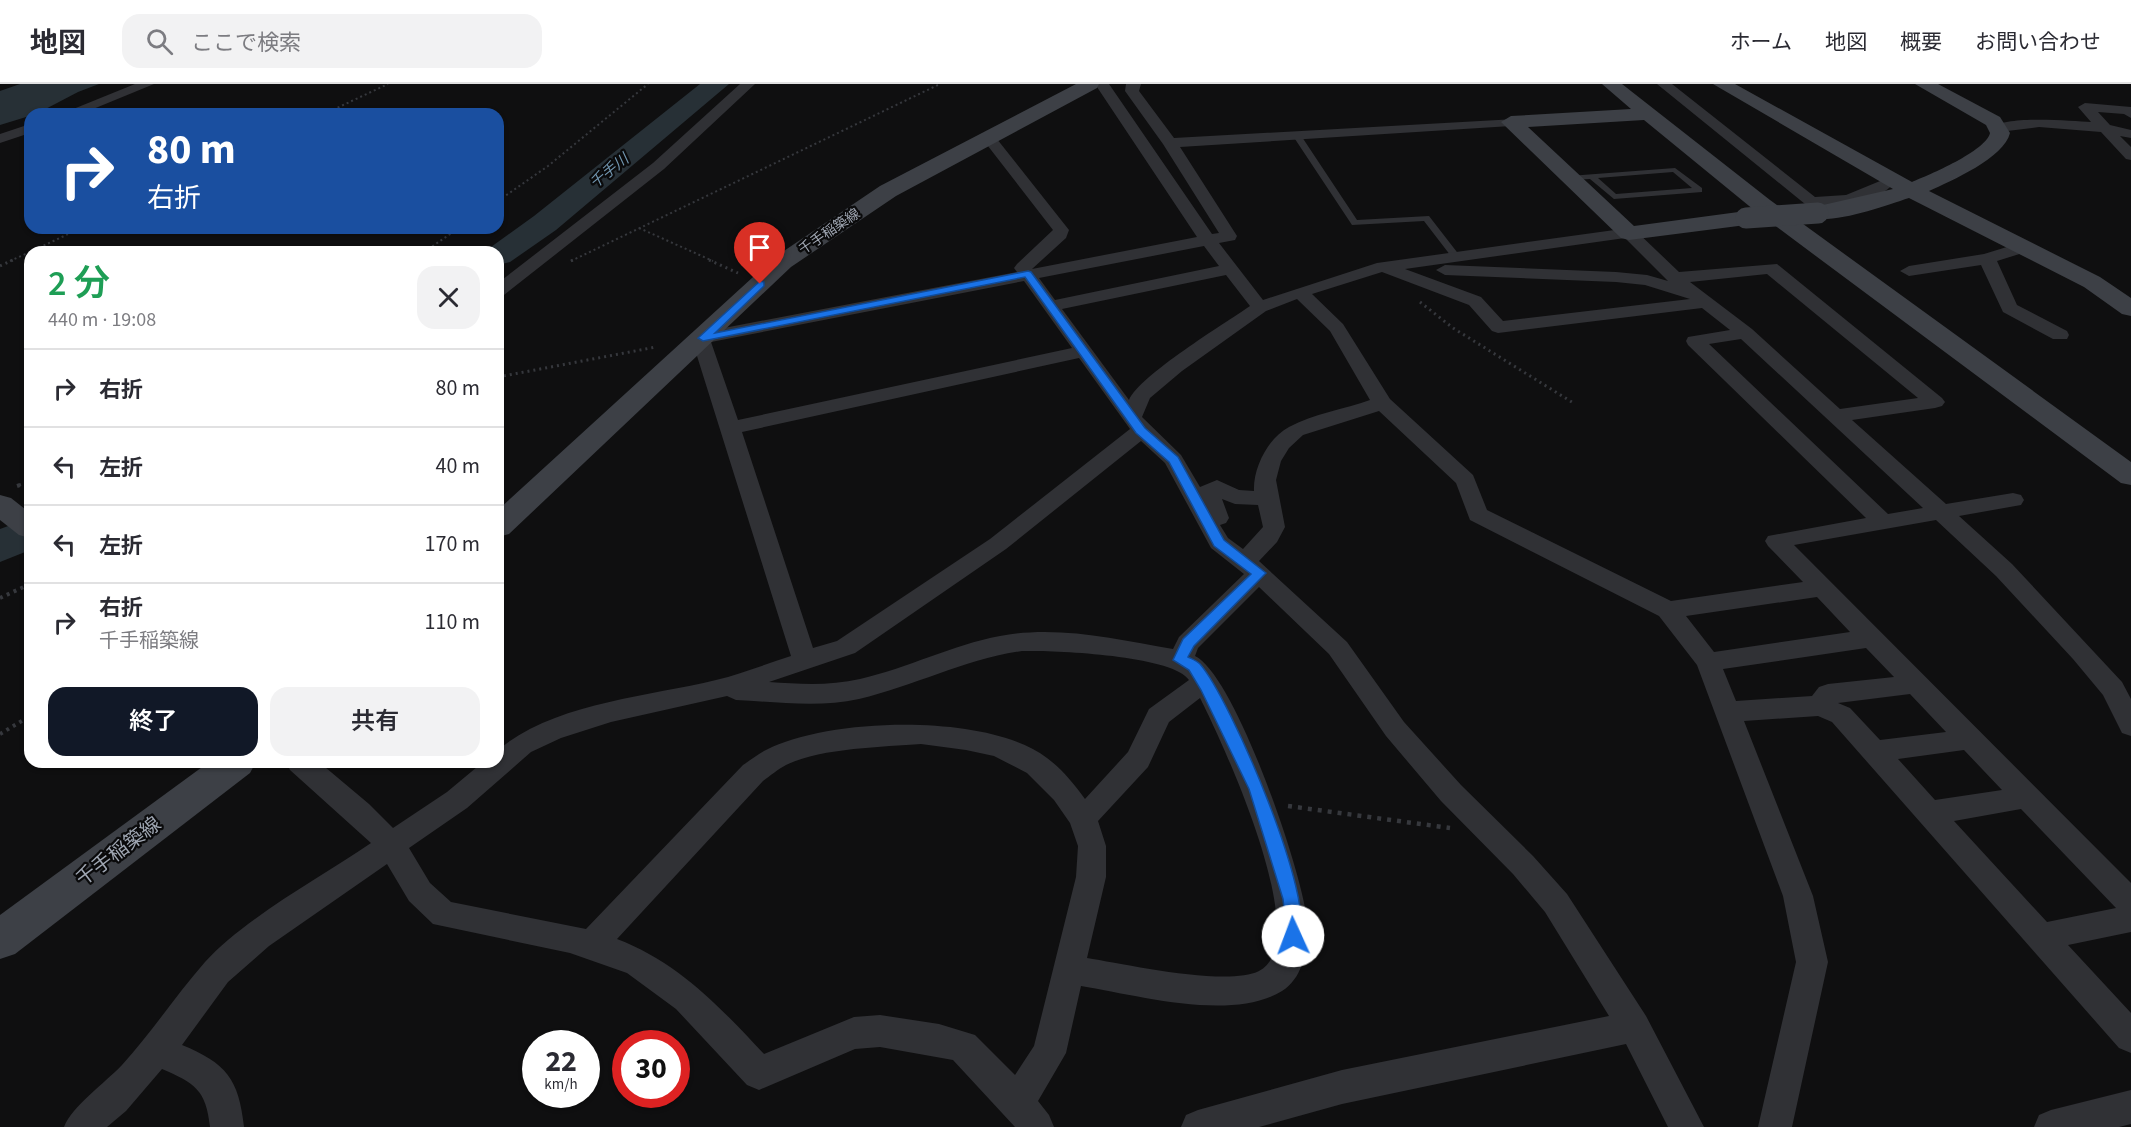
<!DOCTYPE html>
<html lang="ja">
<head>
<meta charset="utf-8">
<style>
	body { margin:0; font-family:"Source Sans 3","Noto Sans JP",sans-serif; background:#f2f2f3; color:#2b2b33; height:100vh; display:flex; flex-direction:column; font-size:22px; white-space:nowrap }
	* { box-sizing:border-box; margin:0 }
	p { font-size:20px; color:#7c7c81 }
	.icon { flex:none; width:33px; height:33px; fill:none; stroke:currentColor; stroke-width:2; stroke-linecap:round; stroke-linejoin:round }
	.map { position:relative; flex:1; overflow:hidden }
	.side { position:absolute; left:24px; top:162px; width:480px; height:522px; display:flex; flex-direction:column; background:#fff; border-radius:18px; box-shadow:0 2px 4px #0004 }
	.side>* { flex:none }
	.guide { position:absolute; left:24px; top:24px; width:480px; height:126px; border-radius:18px; box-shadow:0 2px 4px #0004; background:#1a4fa0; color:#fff; overflow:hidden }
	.speed { position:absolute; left:522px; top:946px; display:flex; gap:12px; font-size:30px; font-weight:700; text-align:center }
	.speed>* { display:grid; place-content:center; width:78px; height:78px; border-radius:50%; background:#fff; box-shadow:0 2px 4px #0004; line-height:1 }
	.speed small { font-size:15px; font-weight:400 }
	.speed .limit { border:9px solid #d22; background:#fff; color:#111 }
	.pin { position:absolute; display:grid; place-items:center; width:51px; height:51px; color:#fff; margin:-62px -26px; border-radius:50% 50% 50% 0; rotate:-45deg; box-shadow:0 0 6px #0007 }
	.pin .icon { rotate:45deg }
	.me { position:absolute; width:66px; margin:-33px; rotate:358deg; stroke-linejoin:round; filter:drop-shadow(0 0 4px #0008) }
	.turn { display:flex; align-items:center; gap:21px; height:126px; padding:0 24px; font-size:27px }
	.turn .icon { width:78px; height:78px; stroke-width:2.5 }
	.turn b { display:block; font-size:42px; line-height:51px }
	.round { display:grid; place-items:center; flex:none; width:63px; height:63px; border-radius:18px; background:#f2f2f3 }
	.headline { display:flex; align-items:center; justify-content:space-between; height:102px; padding:0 24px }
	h1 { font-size:36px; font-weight:600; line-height:45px; color:#1e9e55 }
	.cta { display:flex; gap:12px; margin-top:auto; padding:12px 24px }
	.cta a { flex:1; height:69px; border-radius:18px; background:#111827; color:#fff; font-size:24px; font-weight:600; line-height:69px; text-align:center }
	.cta a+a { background:#f2f2f3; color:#2b2b33 }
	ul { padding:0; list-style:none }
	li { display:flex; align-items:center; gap:18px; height:78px; padding:0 24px; border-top:2px solid #e1e1e2 }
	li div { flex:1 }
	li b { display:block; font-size:22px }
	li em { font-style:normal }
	header { display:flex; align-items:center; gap:36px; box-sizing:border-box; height:84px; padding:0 30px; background:#fff; border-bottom:2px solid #e1e1e2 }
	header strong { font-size:28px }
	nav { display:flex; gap:33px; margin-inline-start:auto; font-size:21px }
	.search { width:420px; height:54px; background:#f2f2f3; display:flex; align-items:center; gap:15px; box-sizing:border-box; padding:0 21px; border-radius:18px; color:#7c7c81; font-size:22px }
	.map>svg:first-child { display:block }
	.water { fill:#273036 }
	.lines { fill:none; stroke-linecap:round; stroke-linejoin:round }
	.river { fill:#273036; fill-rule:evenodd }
	.path-far3 { stroke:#36383d; stroke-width:2; stroke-dasharray:2 3; stroke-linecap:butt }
	.path-far2 { stroke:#36383d; stroke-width:3; stroke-dasharray:2 4; stroke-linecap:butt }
	.path-far1 { stroke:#36383d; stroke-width:4; stroke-dasharray:3 4.5; stroke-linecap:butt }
	.path { stroke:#36383d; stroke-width:4.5; stroke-dasharray:4 6; stroke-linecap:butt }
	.lane { fill:#303135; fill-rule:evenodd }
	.street { fill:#303135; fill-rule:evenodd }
	.secondary { fill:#3d4046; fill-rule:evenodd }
	.secondary-bridge { stroke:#3d4046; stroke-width:21 }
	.route { fill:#1a73e8; stroke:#114b97; stroke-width:1.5 }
	.labels { text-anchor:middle; stroke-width:4.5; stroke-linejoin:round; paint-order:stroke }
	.far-street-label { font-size:14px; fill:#9fa6b2; stroke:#0a0a0b }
	.far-water-label { font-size:15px; font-style:italic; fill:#7297b1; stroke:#0a0a0b }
	.near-street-label { font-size:20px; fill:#9fa6b2; stroke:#0a0a0b }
</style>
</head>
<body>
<header>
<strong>地図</strong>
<div class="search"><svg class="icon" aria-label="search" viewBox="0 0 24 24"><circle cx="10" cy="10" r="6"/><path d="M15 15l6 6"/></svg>ここで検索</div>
<nav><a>ホーム</a><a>地図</a><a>概要</a><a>お問い合わせ</a></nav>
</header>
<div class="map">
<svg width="2131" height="1043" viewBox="0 0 2131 1043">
	<rect width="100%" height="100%" fill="#0f0f10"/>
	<polygon class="water" points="20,0 99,0 78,8 36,30 0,41 0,7"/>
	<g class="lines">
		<g class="river">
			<polygon points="700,0 729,0 556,146 510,178 498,181 498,168 484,168 534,132"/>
			<polygon points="30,434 30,466 0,478 0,445"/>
		</g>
		<g class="path-far3">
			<polyline points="324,30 388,0"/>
			<polyline points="498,117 548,82 648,0"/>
			<polyline points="639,144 713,177"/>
			<polyline points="30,168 81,144"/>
			<polyline points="424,168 459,144"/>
			<polyline points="10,177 30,168"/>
			<polyline points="571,177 940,0"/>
		</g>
		<g class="path-far2">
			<polyline points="709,176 738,189"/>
			<polyline points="571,177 573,176"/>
			<polyline points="0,182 13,176"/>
			<polyline points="1420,218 1453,244 1575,320"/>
			<polyline points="498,293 656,263"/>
			<polyline points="19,401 30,397"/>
		</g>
		<g class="path-far1">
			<polyline points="17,402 23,400"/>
			<polyline points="0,514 30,500"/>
			<polyline points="0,650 30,632"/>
		</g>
		<polyline class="path" points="1288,722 1450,744"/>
		<g class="lane">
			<polygon points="1294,50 1300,50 1357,136 1429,132 1460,172 1460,176 1454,176 1424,137 1352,141 1293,52"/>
			<path d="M1675 84 1702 104V108L1614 115 1590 95 1569 96 1565 94 1569 92ZM1673 88 1692 104 1616 110 1598 94Z"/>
		</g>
		<g class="street">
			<polygon points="135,0 154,0 81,30 61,30"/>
			<polygon points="740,0 755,0 664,85 504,211 498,212 498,199 653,79"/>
			<path d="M1095 0H1109L1212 150 1219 149 1163 60 1125 7 1126 0H1141L1139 7 1174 54 1516 35V41L1511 42 1180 63 1237 152 1235 156 1219 159 1263 216 1377 179 1629 144 1635 146 1679 188 1777 180 1942 314 1945 318 1942 322 1935 324 1852 336 1946 420 2013 409 2021 411 2024 416 2021 421 1959 432 2012 480 2122 598 2131 615V652L2122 649 2103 611 2073 575 1996 492 1936 436 1794 461 2131 799V848L2068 861 2131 929V969L2119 964 1832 638 1818 632 1744 637 1813 812 1828 878 1792 1043H1758L1796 878 1783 812 1697 581 1659 532 1470 436 1456 399 1379 327 1303 351 1289 364 1281 377 1276 396 1285 443 1277 458 1259 477 1347 558 1404 638 1461 701 1533 772 1567 810 1646 932 1704 1043H1668L1626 960 1342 1020 1259 1043H1181L1186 1031 1198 1026 1342 986 1609 932 1545 828 1513 790 1441 717 1386 652 1329 570 1259 503 1198 564 1195 572C1235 591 1303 789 1307 837 1309 860 1304 894 1282 907 1231 938 1137 911 1081 902L1066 969 1038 1017 1049 1031 1054 1043H1015L953 976 880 963 855 965 759 1006 747 1001 676 925 627 889 570 869 433 840 409 817 387 780 269 862 228 898 182 961C226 979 239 995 244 1043H210C206 1006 195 999 162 985L126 1027 107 1043H64C72 1022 105 999 122 981 152 948 176 911 205 878 245 834 321 793 371 759L290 686 286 678H319L369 720 393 744 447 708 483 678H498V666C554 619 646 613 716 596 741 590 766 580 791 572L692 256 696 250 703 248 1017 188 1014 184 1017 180 1053 146 981 53 988 49 993 50 1069 146 1066 154 1032 185 1197 153ZM1625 154 1668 197 1647 191 1616 188 1445 181 1436 186 1445 191 1616 198 1645 201 1690 215 1503 237 1481 213 1405 185ZM1204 162 1219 182 1055 216 1039 194ZM1382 188 1469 221 1492 247 1498 249 1702 224 1730 246 1688 253 1686 257 1688 261 1866 434 1768 452 1765 457 1768 462 1803 498 1671 517 1487 426 1473 391 1390 315 1343 240 1312 210ZM1767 190 1918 314 1840 325 1752 245 1690 198ZM1226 191 1250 222C1224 240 1140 291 1129 316L1062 225ZM1024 197 1072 264 738 336 711 258ZM1297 215 1330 247 1370 316C1345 325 1313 330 1289 343 1268 354 1253 384 1254 407L1239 406 1217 396 1200 403 1181 371 1142 333 1150 314 1182 287 1266 227ZM1741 255 1923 424 1888 430 1709 260ZM1079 274 1130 345 990 455 837 557 813 564 742 348ZM1141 357 1165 379 1211 464 1244 490 1179 553 1173 565C1116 555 1057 541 1000 552 952 561 908 584 860 595 830 602 799 600 769 598L855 569 1006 465ZM1222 415 1235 420 1258 421 1263 443 1243 465 1228 454 1220 441 1226 439 1229 434ZM1817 513 1850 548 1714 568 1686 532ZM1866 564 1894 593 1828 600 1819 603 1812 612 1736 617 1723 585ZM1022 567C1052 566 1173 571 1189 596L1149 625 1128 668 1085 715C1074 700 1062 685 1047 674 989 629 830 633 766 666 758 670 751 676 743 681L586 845 451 818 430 799 409 764 467 724 531 668 561 654 611 638 727 612 736 616C777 618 819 624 859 615 915 602 965 575 1022 567ZM1910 610 1946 648 1880 656 1850 624 1838 619ZM1200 614C1221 655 1316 858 1259 887 1227 903 1125 880 1087 874L1106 793V762L1098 737 1148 683 1169 638ZM921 660 966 666 994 672 1027 689 1054 716 1070 739 1078 762 1076 793 1034 962 1015 991 975 951 939 940 880 931 854 933 764 970C721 924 678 878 617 855L763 697C770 692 778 685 786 681 820 664 883 663 921 660ZM1964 666 2002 706 1935 716 1898 675ZM2021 725 2116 824 2047 838 1954 737Z"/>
			<path d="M1657 0H1672L1815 113 1846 111 1885 95 1893 100C1877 119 1828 126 1805 120Z"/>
			<path d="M2085 19 2131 23V34L2124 30 2098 28 2110 41 2131 46V54L2120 52 2131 63V76L2126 75 2101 48 2039 43 1999 48 1992 44C2005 31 2071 37 2091 38L2078 23Z"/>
			<polygon points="30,40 30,49 0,59 0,50"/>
			<polygon points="2023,158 2031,163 2029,167 1997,177 2017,221 2067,247 2069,251 2067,255 2053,255 2003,228 1981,181 1909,192 1900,187 1909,182 1984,170"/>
			<polygon points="2131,1006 2131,1040 2119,1043 2034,1043 2039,1031 2051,1026"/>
		</g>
		<g class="secondary">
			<polygon points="1076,0 1099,0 1097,4 896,112 791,183 509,450 498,453 498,426 775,173 880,102"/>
			<polygon points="1602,0 1622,0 1770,116 2131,378 2131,401 2121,399 1754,126 1644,36 1528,43 1634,142 1746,127 1754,129 1757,134 1754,139 1746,141 1629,156 1621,154 1501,38 1511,32 1631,25"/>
			<path d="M1713 0H1735L1912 98C1929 91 1986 67 1990 49L1986 41 1915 0H1938L2000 33 2010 49C2004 74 1951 97 1929 107L2100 193 2131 214V232L2122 230 2084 203 1909 114C1884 122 1836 140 1810 134L1807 129 1810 124 1893 105Z"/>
			<polygon points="0,411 11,414 30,429 30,454 19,451 0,436"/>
			<polygon points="209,678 256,678 250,689 15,870 0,875 0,831"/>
		</g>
		<polyline class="secondary-bridge" points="1746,134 1818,129"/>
	</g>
	<path class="route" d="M1028 187 1031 188 1145 344 1178 373 1224 456 1266 489 1194 562 1188 573C1192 575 1197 577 1200 580 1230 614 1318 818 1299 857L1293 860 1287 857 1283 815 1249 705 1201 606 1189 586 1173 576 1183 555 1251 490 1214 462 1169 378 1136 349 1025 193 703 257 698 254 760 197 764 198V202L715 249Z"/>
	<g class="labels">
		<g class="far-street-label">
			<text transform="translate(829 147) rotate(-34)" y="5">千手稲築線</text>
		</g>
		<g class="far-water-label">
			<text transform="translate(609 87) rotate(-39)" y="5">千手川</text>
		</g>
		<g class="near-street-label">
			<text transform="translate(118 767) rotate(-37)" y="7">千手稲築線</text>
		</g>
	</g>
</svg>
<div class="speed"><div>22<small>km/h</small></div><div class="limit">30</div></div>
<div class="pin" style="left:760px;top:200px;background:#d93025"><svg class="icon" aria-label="arrive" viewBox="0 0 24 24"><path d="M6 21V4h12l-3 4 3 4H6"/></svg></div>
<svg class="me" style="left:1293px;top:852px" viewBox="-20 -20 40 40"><circle r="19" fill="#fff"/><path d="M0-13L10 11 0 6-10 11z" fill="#1a73e8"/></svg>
<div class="guide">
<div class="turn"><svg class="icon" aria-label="right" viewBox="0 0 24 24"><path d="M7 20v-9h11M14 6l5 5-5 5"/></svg><div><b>80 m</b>右折</div></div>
</div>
<section class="side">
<div class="headline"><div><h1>2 分</h1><p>440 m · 19:08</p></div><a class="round"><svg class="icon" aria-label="close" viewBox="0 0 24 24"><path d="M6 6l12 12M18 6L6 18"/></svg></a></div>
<ul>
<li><svg class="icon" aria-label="right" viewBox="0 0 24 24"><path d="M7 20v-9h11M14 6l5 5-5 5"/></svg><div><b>右折</b></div><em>80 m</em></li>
<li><svg class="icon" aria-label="left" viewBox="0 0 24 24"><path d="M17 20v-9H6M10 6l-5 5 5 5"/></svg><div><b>左折</b></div><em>40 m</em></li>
<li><svg class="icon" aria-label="left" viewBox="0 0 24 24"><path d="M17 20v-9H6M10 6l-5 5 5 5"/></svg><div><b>左折</b></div><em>170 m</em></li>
<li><svg class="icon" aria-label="right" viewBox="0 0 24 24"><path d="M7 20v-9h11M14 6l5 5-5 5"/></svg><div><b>右折</b><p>千手稲築線</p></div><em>110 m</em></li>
</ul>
<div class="cta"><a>終了</a><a>共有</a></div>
</section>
</div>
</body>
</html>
